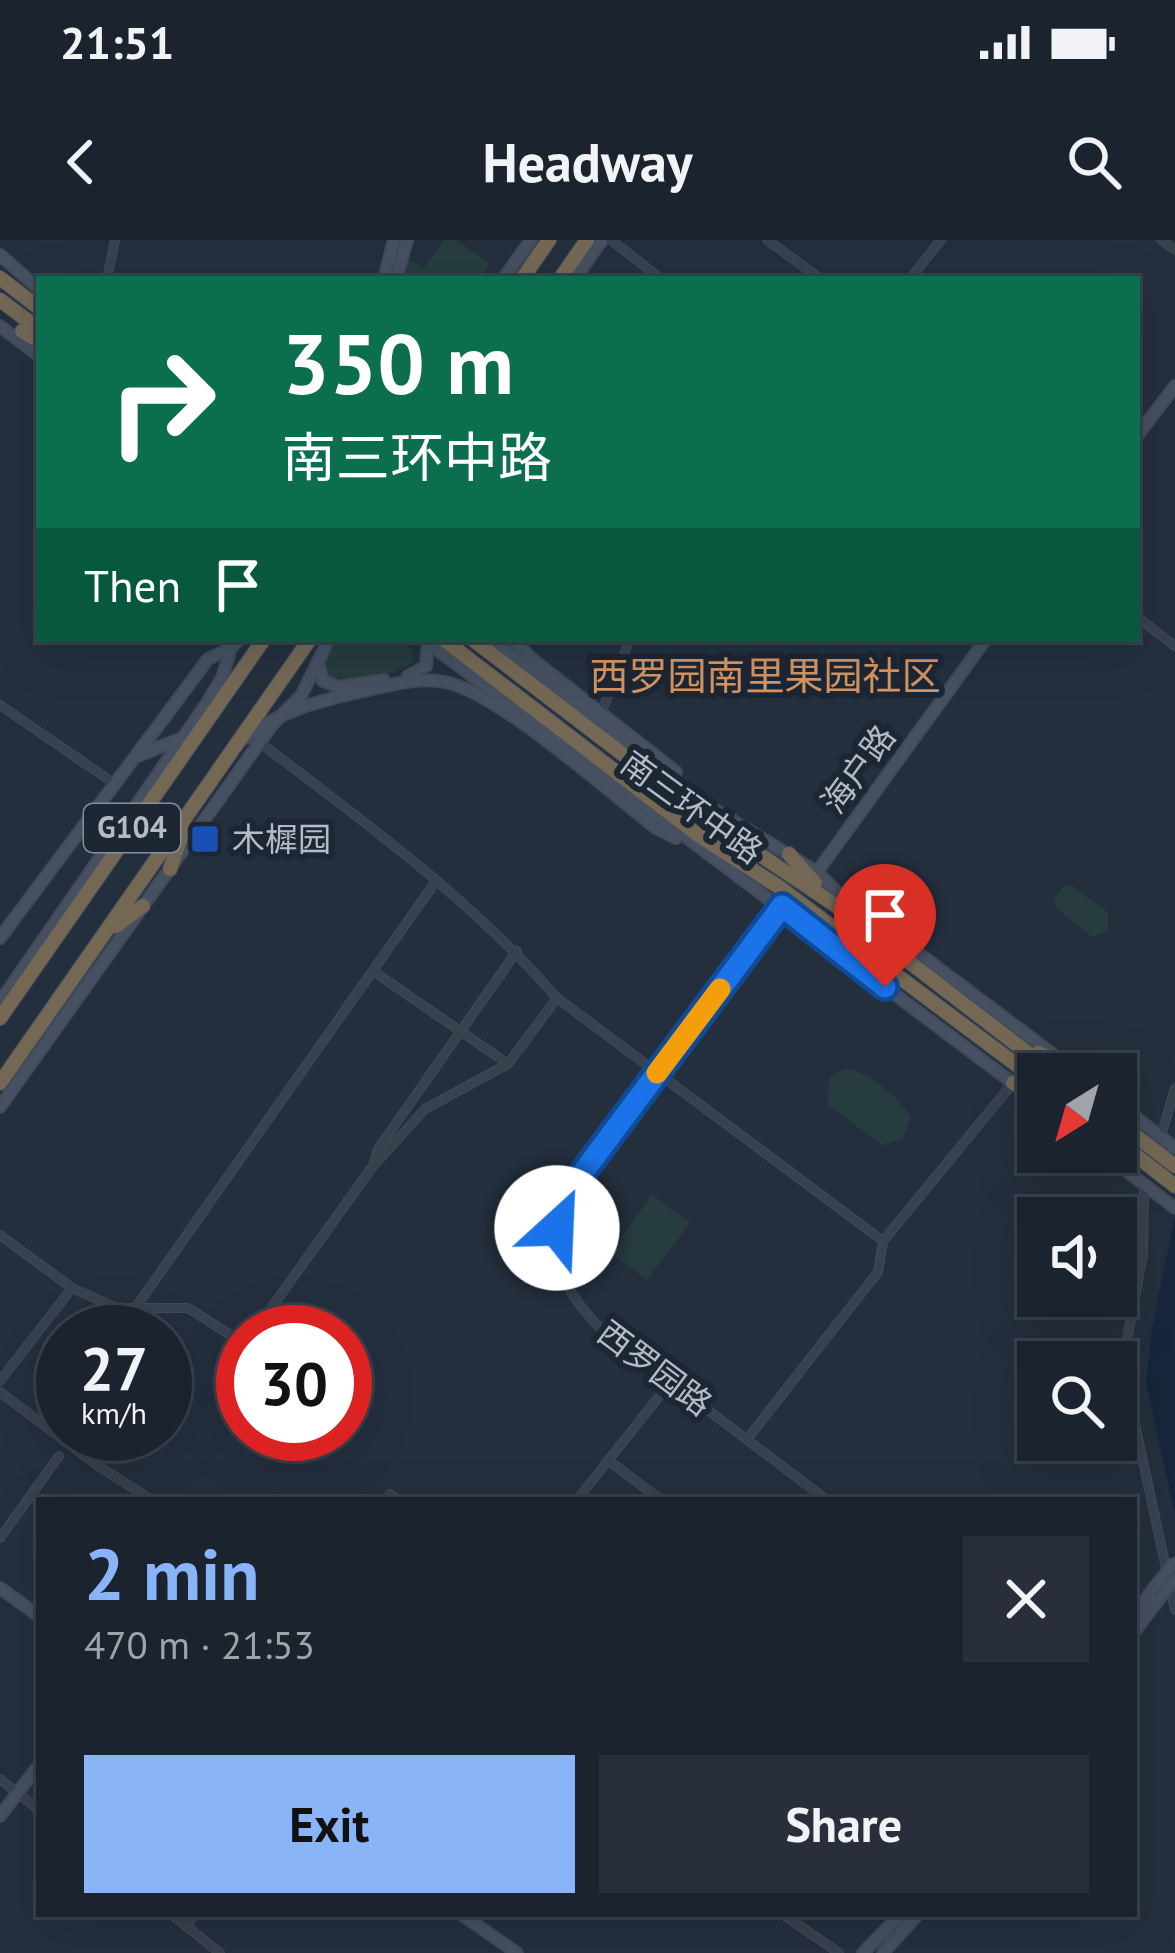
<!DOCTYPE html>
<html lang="en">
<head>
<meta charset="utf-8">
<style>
	body { margin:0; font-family:"PT Sans","Noto Sans SC",sans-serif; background:#282f3a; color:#f1f3f6; height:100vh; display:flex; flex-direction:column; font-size:45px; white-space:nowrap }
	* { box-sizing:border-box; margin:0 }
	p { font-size:39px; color:#a0a4aa }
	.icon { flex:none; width:66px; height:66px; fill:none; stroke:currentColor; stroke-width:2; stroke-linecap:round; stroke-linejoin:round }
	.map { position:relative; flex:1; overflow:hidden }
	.panel { position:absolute; left:36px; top:1257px; width:1101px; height:420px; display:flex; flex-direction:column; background:#1b232e; border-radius:0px; box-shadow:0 12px 48px #0002,0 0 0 3px #39404a }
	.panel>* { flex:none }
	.banner { position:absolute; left:36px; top:36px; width:1104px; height:366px; border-radius:0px; box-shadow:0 12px 48px #0002,0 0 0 3px #39404a; background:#0b6e4f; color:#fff; overflow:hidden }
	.needle { width:78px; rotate:217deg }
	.controls { position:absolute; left:1017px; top:813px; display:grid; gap:24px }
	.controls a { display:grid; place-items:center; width:120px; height:120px; border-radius:0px; background:#1b232e; box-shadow:0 12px 48px #0002,0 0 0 3px #39404a; font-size:60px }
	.speed { position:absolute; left:36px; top:1065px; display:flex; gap:24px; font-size:60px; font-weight:700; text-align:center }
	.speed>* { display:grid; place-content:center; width:156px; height:156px; border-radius:50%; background:#1b232e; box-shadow:0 12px 48px #0002,0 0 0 3px #39404a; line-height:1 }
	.speed small { font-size:30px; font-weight:400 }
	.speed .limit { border:18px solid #d22; background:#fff; color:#111 }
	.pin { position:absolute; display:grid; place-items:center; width:102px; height:102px; color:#fff; margin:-123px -51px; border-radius:50% 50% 50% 0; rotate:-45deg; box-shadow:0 0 12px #0007 }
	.pin .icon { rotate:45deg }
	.me { position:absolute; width:132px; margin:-66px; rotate:25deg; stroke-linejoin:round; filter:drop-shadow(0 0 9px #0008) }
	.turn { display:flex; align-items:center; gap:42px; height:252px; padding:0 48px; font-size:54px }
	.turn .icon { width:156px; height:156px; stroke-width:2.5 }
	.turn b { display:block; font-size:84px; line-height:102px }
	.then { display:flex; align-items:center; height:114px; padding:0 48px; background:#0003; gap:24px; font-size:45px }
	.round { display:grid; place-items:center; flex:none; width:126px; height:126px; border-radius:0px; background:#282f3a }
	.head { display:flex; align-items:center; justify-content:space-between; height:204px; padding:0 48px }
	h1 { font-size:72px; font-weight:700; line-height:90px; color:#8ab4f8 }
	.primary-button { display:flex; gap:24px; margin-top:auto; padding:24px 48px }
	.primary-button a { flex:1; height:138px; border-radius:0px; background:#8ab4f8; color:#111; font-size:48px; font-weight:700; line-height:138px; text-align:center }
	.primary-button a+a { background:#282f3a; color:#f1f3f6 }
	.status { display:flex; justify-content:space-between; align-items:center; height:84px; padding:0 60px; background:#1b232e; direction:ltr }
	.status svg { height:33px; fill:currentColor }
	header { display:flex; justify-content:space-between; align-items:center; height:156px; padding:0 48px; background:#1b232e; font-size:54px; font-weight:700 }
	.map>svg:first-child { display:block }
	.green { fill:#263c3f }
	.water { fill:#17263c }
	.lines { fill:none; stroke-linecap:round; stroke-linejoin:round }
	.street-casing { stroke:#414a57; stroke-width:10 }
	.secondary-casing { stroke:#414a57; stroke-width:14 }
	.highway-casing { stroke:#434c59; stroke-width:16 }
	.street { stroke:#38414e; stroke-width:8 }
	.secondary { stroke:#465061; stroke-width:10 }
	.highway { stroke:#746855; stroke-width:14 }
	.secondary-bridge-casing { stroke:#414a57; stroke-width:14; stroke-linecap:butt }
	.secondary-bridge { stroke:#465061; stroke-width:10 }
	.route-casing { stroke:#114b97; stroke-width:30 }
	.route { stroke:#1a73e8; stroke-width:21 }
	.slow { stroke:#f59e0b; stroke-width:21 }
	.transit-dot { fill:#1a4fb4; stroke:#1d2633; stroke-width:4.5 }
	.labels { text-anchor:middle; stroke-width:12; stroke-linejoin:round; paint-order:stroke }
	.shield { fill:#1d2633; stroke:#878f9c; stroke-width:3 }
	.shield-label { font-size:30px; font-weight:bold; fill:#b4bcc9 }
	.street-label { font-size:33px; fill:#b4bcc9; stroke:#1d2633 }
	.poi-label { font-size:33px; fill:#b4bcc9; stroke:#1d2633; text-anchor:start }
	.quarter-label { font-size:39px; fill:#d59563; stroke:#1d2633 }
</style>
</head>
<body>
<div class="status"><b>21:51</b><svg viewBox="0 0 49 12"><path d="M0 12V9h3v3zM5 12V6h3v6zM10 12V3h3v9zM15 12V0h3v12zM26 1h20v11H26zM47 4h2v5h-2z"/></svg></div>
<header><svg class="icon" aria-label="back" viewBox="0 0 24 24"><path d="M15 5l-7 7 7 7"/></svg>Headway<svg class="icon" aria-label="search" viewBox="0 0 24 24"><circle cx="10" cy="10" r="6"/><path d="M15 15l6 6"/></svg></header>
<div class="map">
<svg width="1175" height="1713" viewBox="0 0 1175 1713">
	<rect width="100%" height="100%" fill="#242f3e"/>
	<g class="green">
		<polygon points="444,0 457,0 490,24 480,39 398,39 403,16 424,28"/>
		<path d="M332 399H397L412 410 413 421C401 437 337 444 319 434Z"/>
		<polygon points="1065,645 1073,646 1108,673 1108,690 1092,697 1055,667 1054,659"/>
		<path d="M843 829C865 828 901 859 911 878L903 898 882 905 827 864 830 837Z"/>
		<polygon points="652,955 690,983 647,1040 610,1012"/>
	</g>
	<polygon class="water" points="1175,978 1175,1274 1146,1143 1153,1082"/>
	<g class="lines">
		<g class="street-casing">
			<g id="street">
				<polyline points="611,0 661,39"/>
				<polyline points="767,0 821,39"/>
				<polyline points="1161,0 1175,10"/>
				<polyline points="107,39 115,0"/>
				<polyline points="910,39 941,0"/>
				<polyline points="1137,377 1175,406"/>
				<polyline points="0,465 115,544"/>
				<polyline points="602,471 630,399"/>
				<path d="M259 502C363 581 471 659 557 758L883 1001"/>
				<path d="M780 668 576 943C540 1003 557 1046 603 1091L827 1260"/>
				<polyline points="373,731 508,824"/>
				<polyline points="1161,896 1175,848"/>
				<polyline points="376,923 425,869 508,824 557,758"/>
				<polyline points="1144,946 1143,1014 1126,1105 1132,1170 1175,1370"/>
				<polyline points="0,995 72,1048 117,1068 188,1068 243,1103"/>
				<polyline points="136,1067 436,641"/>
				<polyline points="254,1092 373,926 378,909 517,711"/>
				<polyline points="0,1141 72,1048"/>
				<polyline points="0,1152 98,1226 152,1260"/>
				<polyline points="748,1198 878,1032 883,1001 1013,843"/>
				<polyline points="608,1220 661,1260"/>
				<polyline points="386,1260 390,1254 400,1260"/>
				<polyline points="577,1260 672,1140"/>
				<polyline points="0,1298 59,1216"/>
				<polyline points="0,1539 39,1570"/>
				<polyline points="171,1674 220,1713"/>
				<polyline points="782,1674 839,1713"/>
				<polyline points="187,1687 194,1674"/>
			</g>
		</g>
		<g class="secondary-casing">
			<g id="secondary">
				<polyline points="0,15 39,49"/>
				<polyline points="384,39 394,0"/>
				<polyline points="396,39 407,0"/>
				<polyline points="503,39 531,0"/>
				<polyline points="575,39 602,0"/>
				<polyline points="0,86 39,116"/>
				<polyline points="1137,196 1175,146"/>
				<polyline points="423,399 1038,862"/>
				<polyline points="490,399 712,568 817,632 837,652 1079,834"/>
				<polyline points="513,399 532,419 676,532"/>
				<polyline points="318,421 323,441 339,447 384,440"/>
				<polyline points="408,436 426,426 428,403"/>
				<path d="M246 498C279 472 314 462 355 453 384 447 416 436 445 442 499 453 608 551 656 588L676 598"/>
				<polyline points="138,516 182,498"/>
				<polyline points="817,632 986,399"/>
				<polyline points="0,698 208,419 231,408"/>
				<polyline points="0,762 205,466 222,438 231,408 239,399"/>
				<polyline points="1116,862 1175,908"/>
				<polyline points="0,867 272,485 301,456 329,399"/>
				<polyline points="1102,912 1175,968"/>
				<polyline points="0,1348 39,1376"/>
				<polyline points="1134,1375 1154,1348"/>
				<polyline points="1134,1392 1160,1358"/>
				<polyline points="0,1576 39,1525"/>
				<polyline points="461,1674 517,1713"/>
				<polyline points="863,1713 901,1674"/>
				<polyline points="883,1713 918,1674"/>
			</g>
		</g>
		<g class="highway-casing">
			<g id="highway">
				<polyline points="0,38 39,68"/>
				<polyline points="522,39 549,0"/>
				<polyline points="560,39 587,0"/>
				<polyline points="0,60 39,89"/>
				<polyline points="22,91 39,101"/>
				<polyline points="443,399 698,595 779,647 1038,841"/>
				<polyline points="472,399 714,584 835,665 1055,834"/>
				<polyline points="789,614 815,643"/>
				<polyline points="170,629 184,589"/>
				<polyline points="116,686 143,666"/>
				<polyline points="0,778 264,399"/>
				<polyline points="1038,813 1070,827"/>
				<polyline points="0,843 310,399"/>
				<polyline points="1013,843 1038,854"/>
				<polyline points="1116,881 1175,926"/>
				<polyline points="1116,900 1175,946"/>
			</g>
		</g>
		<use href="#street" class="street"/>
		<use href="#secondary" class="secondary"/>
		<use href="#highway" class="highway"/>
		<g class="secondary-bridge-casing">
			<g id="secondary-bridge">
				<polyline points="1154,1348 1175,1322"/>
				<polyline points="1160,1358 1175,1339"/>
			</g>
		</g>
		<use href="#secondary-bridge" class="secondary-bridge"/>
	</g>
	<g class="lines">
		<g class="route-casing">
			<polyline id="route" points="557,988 575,943 782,666 885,747"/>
		</g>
		<use href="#route" class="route"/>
		<polyline class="slow" points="657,833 720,749"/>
	</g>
	<rect class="transit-dot" x="190" y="584" width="30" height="30" rx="6"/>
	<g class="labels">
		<rect class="shield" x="84" y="564" width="96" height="48" rx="9"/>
		<g class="shield-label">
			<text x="132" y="598">G104</text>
		</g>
		<g class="street-label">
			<text transform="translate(858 529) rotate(-54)" y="12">海户路</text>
			<text transform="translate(692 567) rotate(36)" y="12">南三环中路</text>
			<text transform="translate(655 1128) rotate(37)" y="12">西罗园路</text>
		</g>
		<g class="poi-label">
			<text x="232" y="611">木樨园</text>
		</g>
		<g class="quarter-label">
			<text x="765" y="450">西罗园南里果园社区</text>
		</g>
	</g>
</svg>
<div class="controls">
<a><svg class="needle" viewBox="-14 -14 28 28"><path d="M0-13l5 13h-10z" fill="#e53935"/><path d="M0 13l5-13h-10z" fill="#a0a4aa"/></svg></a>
<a><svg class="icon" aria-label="sound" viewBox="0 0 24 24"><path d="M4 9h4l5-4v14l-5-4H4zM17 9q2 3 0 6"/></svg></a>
<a><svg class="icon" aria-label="search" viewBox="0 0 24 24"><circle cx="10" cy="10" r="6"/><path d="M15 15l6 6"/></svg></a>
</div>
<div class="speed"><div>27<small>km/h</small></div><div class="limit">30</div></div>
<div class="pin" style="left:885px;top:747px;background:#d93025"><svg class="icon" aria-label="arrive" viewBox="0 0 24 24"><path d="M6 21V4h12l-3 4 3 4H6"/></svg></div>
<svg class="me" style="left:557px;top:988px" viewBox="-20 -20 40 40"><circle r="19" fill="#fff"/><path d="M0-13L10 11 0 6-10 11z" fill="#1a73e8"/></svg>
<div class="banner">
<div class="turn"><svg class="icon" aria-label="right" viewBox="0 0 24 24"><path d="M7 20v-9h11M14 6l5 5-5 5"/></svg><div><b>350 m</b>南三环中路</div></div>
<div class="then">Then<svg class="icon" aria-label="arrive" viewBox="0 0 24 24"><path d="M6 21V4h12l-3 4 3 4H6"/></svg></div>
</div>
<section class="panel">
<div class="head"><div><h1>2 min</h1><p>470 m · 21:53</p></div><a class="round"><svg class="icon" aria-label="close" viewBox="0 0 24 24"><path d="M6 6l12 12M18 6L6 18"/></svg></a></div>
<div class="primary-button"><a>Exit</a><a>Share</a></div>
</section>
</div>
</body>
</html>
